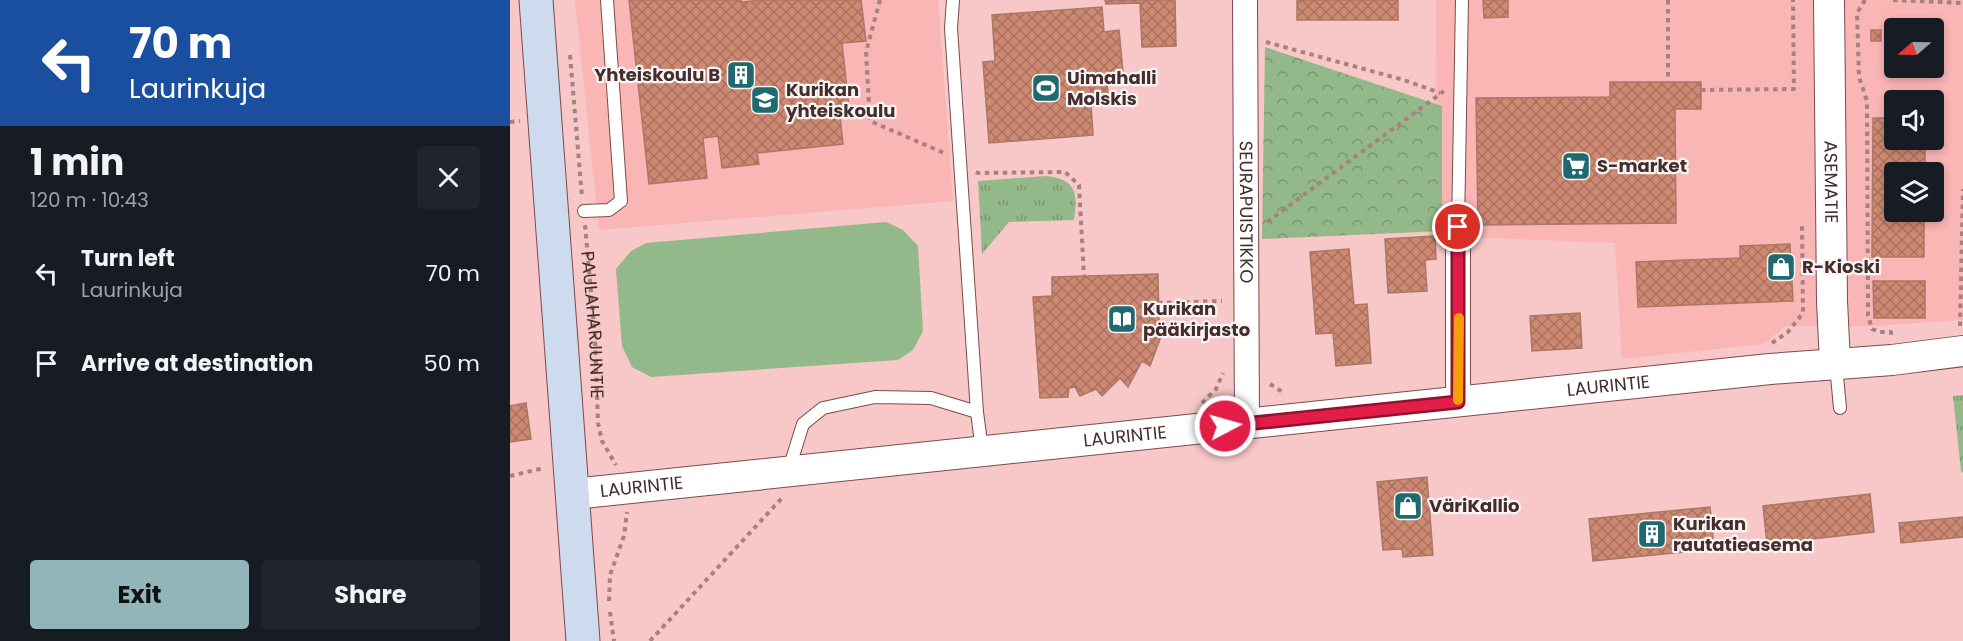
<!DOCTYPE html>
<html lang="en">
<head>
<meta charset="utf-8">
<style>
	body { margin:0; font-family:Poppins,sans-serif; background:#20242c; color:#f1f3f6; height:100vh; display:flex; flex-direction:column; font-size:22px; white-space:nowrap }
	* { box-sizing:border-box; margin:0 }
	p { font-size:20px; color:#9ea1a6 }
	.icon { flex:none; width:33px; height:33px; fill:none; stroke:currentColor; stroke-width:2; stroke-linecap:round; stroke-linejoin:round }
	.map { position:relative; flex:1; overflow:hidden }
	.side { display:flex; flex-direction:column; background:#171b24; width:510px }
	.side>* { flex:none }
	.hud { background:#1a4fa0; color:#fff; overflow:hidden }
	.needle { width:39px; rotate:250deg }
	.fabs { position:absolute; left:1374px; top:18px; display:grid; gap:12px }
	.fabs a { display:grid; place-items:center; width:60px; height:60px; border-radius:6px; background:#171b24; box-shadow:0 3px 9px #0003; font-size:30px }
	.pin { position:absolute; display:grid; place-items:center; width:51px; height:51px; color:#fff; margin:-26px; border:3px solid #fff; border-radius:50%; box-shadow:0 2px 6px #0007 }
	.me { position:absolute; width:66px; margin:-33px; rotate:84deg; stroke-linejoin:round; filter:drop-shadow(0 0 4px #0008) }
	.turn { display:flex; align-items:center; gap:21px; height:126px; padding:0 30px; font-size:27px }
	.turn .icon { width:78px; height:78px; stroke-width:2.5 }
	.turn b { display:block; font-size:42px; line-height:51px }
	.round { display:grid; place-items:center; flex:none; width:63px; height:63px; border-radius:6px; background:#20242c }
	.headline { display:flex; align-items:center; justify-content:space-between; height:102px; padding:0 30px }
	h1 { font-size:36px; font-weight:700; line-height:45px }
	.cta { display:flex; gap:12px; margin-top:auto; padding:12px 30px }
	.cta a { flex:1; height:69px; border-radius:6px; background:#92b5b9; color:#111; font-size:24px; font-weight:700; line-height:69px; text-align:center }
	.cta a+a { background:#20242c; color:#f1f3f6 }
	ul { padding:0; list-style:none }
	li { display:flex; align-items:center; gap:18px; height:90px; padding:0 30px }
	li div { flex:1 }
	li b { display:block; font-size:22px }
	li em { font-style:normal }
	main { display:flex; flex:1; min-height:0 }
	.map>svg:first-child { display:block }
	.built { fill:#fab5b5; fill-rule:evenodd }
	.grass { fill:url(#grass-tufts) }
	.park { fill:url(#park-crowns) }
	.garden { fill:#93b889 }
	.building { fill:url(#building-cross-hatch); stroke:#ab7766; stroke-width:1.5 }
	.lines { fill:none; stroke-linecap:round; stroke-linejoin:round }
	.service-casing { stroke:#7d4a4b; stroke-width:14 }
	.minor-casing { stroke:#7d4a4b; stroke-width:26 }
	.tertiary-casing { stroke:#7d4a4b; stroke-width:32 }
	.secondary-casing { stroke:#7d4a4b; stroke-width:35 }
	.path { stroke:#a68181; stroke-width:4; stroke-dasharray:4.5 4.5; stroke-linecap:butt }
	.service { stroke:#fff; stroke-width:12 }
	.minor { stroke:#fff; stroke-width:24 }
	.tertiary { stroke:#fff; stroke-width:30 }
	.secondary { stroke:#cedbee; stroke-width:33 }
	.route-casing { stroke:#92132f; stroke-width:15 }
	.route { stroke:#e11d48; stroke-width:10 }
	.slow { stroke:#f59e0b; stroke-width:10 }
	.labels { text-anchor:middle; stroke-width:4.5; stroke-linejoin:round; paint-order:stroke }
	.poi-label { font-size:18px; font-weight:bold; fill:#442d2d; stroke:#fbf4f4; text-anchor:start }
	.street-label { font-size:18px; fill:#442d2d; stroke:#fbf4f4 }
</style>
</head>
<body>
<main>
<section class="side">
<div class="hud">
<div class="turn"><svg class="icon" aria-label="left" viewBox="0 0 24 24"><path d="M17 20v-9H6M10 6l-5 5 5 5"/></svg><div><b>70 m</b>Laurinkuja</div></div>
</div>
<div class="headline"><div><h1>1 min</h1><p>120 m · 10:43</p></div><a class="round"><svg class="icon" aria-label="close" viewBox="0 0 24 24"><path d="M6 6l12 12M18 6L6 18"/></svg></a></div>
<ul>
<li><svg class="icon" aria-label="left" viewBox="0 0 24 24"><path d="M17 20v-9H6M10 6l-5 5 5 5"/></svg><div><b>Turn left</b><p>Laurinkuja</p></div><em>70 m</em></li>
<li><svg class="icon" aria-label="arrive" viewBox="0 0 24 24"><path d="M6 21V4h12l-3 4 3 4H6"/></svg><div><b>Arrive at destination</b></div><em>50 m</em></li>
</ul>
<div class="cta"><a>Exit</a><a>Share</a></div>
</section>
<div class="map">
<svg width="1453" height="641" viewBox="0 0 1453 641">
	<defs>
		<pattern id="grass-tufts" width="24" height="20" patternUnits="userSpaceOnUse" patternTransform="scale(1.5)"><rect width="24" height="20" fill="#93b889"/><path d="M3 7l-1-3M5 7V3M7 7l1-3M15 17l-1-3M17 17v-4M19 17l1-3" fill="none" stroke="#7a9670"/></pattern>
		<pattern id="park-crowns" width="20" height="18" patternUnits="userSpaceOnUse" patternTransform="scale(1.5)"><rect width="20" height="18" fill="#93b889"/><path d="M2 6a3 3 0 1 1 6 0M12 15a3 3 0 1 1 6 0" fill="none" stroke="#7a9670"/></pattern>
		<pattern id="building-cross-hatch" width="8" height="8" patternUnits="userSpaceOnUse" patternTransform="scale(1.5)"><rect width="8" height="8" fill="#ce8972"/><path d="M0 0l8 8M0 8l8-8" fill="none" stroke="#a9705e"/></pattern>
	</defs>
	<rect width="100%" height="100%" fill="#f8c7c7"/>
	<g class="built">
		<polygon points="65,0 428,0 443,201 89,230"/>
		<path d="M926 0H1453V320L1364 326H1276L1253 344 1112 359 1105 243 925 236ZM1384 28H1424V68H1384ZM1384 100H1424V140H1384ZM1384 172H1424V212H1384Z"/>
	</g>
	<g class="grass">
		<path d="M536 176C566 179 568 193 564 220L499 222 472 254 468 181Z"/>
		<polygon points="1453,395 1453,473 1451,471 1443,396"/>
	</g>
	<polygon class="park" points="755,47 932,106 932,231 752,239"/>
	<polygon class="garden" points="376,222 393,230 408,246 413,331 403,350 388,360 141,377 122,367 112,346 106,269 121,251 136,243"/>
	<g class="building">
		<polygon points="119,0 231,0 232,2 251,0 351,0 356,41 332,43 339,107 329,108 333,144 247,153 249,164 212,168 208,136 193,138 197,178 139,184"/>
		<polygon points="595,0 665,0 666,46 632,47 630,3 596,4"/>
		<rect x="787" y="0" width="101" height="20"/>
		<polygon points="973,0 998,0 998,17 974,18"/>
		<polygon points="592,7 594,32 609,30 613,72 596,74 599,103 581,105 583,135 479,143 473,62 485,61 482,15"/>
		<rect x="1361" y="30" width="10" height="11"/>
		<polygon points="1100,82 1191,82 1191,109 1165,109 1166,223 968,225 966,98 1100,97"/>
		<polygon points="1363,118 1384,118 1384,140 1415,140 1415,172 1384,172 1384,212 1414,212 1414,257 1362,257"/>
		<polygon points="925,236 926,259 915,260 917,291 878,293 875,239"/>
		<polygon points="1280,244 1283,301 1128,307 1126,262 1230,258 1230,246"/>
		<polygon points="839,249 844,305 857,304 861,363 826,366 823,333 806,334 800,252"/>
		<polygon points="648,274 649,321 656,323 640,366 632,361 618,387 610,378 592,396 586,389 570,396 565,387 559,388 558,397 530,398 523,297 542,296 542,277"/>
		<polygon points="1363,281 1415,281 1415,318 1364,318"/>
		<polygon points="1070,313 1072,348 1022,351 1020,316"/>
		<polygon points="16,403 21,439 0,442 0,406"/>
		<polygon points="917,477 923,555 893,557 892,549 873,550 867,482"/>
		<polygon points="1360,494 1364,532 1257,544 1253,506"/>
		<polygon points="1200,507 1204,549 1083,561 1079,519"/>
		<polygon points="1453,517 1453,537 1391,543 1389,523"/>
	</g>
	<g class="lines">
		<g class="service-casing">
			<g id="service">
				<polyline points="443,0 441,28 467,412 472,450"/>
				<polyline points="74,211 99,210 111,201 97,0"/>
				<polyline points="948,227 952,0"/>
				<polyline points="1326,365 1330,408"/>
				<polyline points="278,472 293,424 313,408 365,397 421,398 467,412"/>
			</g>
		</g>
		<g class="minor-casing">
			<g id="minor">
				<path id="s2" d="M735 0 737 424"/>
				<polyline points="948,402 948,227"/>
			</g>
		</g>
		<g class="tertiary-casing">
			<g id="tertiary">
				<path id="s3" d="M1319 0 1322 301 1325 363"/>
				<path id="s4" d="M63 494 1260 369 1382 360 1453 351"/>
			</g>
		</g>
		<g class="secondary-casing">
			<polyline id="secondary" points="26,0 73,641"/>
		</g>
		<g class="path">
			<polyline points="370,0 356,52 360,121 434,153"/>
			<polyline points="1158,0 1158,82"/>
			<polyline points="1355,0 1347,13 1349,77 1357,101 1358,315 1362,329 1369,332 1381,332 1381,335"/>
			<polyline points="1383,0 1453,3"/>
			<polyline points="756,42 894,80 930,93"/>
			<polyline points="60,55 72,197"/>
			<polyline points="1191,90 1284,89 1283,0"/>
			<polyline points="0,122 10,121"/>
			<polyline points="466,172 468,173 555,172 569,185 574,276"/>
			<polyline points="757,222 934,91"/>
			<path id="s1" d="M75 225 85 337 88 423 92 441 106 465"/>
			<polyline points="648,303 712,301"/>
			<polyline points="1450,326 1453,189"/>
			<polyline points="1262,343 1278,332 1293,313 1292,226"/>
			<polyline points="760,384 774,393"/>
			<polyline points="692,403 706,389 713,373"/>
			<polyline points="0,476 34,468"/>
			<polyline points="99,601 100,575 114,536 117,512"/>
			<polyline points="100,612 104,641"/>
			<polyline points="140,641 272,498"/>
		</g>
		<use href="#service" class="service"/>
		<use href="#minor" class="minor"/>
		<use href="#tertiary" class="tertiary"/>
		<use href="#secondary" class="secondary"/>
	</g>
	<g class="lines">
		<g class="route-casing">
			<polyline id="route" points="715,426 948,402 948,227"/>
		</g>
		<use href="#route" class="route"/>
		<polyline class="slow" points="948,400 949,318"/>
	</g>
	<defs>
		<g id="building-square" transform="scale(1.5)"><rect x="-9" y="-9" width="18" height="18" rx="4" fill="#1e6a6e" stroke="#fbf4f4"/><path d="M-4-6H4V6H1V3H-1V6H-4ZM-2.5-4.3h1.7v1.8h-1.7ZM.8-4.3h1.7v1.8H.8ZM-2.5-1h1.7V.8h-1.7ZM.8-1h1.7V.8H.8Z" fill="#fff"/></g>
		<g id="stadium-square" transform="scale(1.5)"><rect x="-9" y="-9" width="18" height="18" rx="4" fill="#1e6a6e" stroke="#fbf4f4"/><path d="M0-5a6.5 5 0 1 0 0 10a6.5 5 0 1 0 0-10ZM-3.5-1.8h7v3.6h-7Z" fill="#fff"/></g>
		<g id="school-square" transform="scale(1.5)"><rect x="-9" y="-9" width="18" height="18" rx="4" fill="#1e6a6e" stroke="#fbf4f4"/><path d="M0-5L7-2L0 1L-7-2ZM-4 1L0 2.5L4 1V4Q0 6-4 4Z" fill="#fff"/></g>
		<g id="supermarket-square" transform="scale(1.5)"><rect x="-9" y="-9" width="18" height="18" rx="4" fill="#1e6a6e" stroke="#fbf4f4"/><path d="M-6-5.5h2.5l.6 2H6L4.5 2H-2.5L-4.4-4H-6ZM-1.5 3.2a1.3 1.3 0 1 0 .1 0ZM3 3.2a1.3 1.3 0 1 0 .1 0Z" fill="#fff"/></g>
		<g id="shop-square" transform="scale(1.5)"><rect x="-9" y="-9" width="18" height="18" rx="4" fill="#1e6a6e" stroke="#fbf4f4"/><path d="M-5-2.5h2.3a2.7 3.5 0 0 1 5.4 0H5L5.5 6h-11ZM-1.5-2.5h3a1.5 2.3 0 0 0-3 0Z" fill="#fff"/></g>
		<g id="library-square" transform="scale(1.5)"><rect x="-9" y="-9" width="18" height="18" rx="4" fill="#1e6a6e" stroke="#fbf4f4"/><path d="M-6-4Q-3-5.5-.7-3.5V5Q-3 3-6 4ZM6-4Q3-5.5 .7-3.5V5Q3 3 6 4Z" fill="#fff"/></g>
	</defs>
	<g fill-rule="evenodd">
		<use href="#building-square" x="231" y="75"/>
		<use href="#stadium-square" x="536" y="88"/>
		<use href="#school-square" x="255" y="100"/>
		<use href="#supermarket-square" x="1066" y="166"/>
		<use href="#shop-square" x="1271" y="267"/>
		<use href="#library-square" x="612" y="319"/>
		<use href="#shop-square" x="898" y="506"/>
		<use href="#building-square" x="1142" y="534"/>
	</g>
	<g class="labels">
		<g class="poi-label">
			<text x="210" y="81" text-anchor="end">Yhteiskoulu B</text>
			<text x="557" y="84">Uimahalli<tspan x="557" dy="21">Molskis</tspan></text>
			<text x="276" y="96">Kurikan<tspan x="276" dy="21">yhteiskoulu</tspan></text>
			<text x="1087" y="172">S-market</text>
			<text x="1292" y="273">R-Kioski</text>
			<text x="633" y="315">Kurikan<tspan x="633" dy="21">pääkirjasto</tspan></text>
			<text x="919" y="512">VäriKallio</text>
			<text x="1163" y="530">Kurikan<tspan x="1163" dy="21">rautatieasema</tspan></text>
		</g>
		<g class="street-label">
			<text dy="6" stroke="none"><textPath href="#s3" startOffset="182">ASEMATIE</textPath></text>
			<text dy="6" stroke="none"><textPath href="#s2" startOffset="212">SEURAPUISTIKKO</textPath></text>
			<text dy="6" stroke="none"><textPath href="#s1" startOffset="100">PAULAHARJUNTIE</textPath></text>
			<text dy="6" stroke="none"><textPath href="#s4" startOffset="1041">LAURINTIE</textPath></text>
			<text dy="6" stroke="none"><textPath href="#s4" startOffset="555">LAURINTIE</textPath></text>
			<text dy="6" stroke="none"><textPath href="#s4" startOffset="69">LAURINTIE</textPath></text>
		</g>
	</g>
</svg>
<div class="fabs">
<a><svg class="needle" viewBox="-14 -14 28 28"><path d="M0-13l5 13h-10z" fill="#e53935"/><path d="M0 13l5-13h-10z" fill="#9ea1a6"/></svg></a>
<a><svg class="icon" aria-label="sound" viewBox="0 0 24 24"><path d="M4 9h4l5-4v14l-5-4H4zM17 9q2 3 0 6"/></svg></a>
<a><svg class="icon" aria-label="layers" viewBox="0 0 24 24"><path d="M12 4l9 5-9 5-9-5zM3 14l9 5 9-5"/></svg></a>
</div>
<div class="pin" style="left:948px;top:227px;background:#d93025"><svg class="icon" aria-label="arrive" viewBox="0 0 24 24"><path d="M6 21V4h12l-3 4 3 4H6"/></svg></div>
<svg class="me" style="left:715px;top:426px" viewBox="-20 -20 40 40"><circle r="17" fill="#e11d48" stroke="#fff" stroke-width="3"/><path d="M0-11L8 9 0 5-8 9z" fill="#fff"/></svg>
</div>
</main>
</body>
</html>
